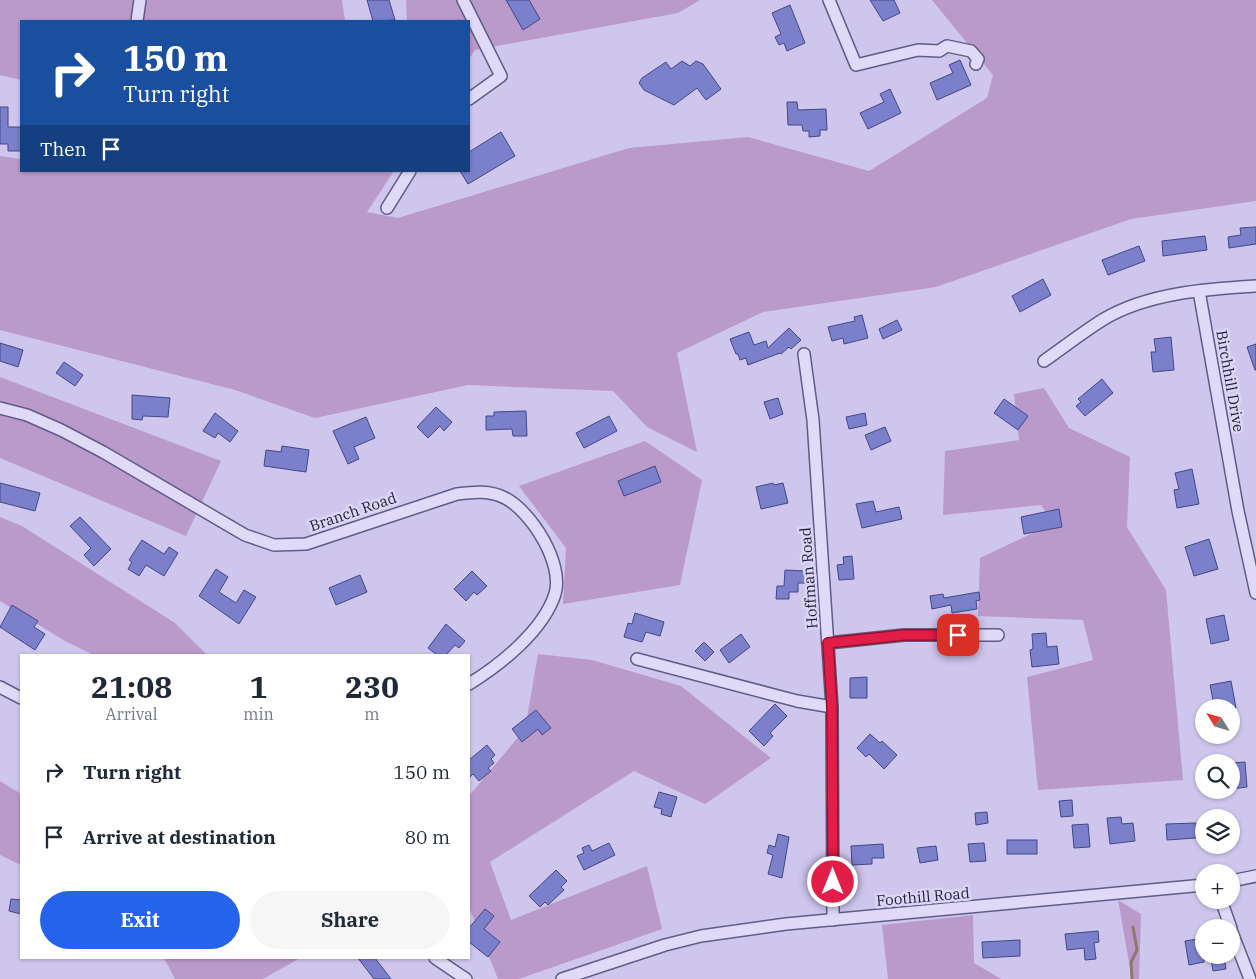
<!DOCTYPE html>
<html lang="en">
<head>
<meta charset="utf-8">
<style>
	body { margin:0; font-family:"IBM Plex Serif",serif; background:#f6f6f7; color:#1f2937; height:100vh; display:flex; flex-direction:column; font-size:19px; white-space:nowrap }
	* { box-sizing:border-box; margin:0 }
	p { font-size:16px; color:#747a83 }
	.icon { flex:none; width:28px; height:28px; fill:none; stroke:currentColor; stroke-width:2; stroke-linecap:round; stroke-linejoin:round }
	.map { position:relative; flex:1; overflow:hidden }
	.panel { position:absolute; left:20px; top:654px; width:450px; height:305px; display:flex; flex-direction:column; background:#fff; border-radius:0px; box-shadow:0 1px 4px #0004 }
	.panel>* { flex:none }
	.guide { position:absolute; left:20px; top:20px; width:450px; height:152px; border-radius:0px; box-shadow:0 1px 4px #0004; background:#1a4fa0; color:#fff; overflow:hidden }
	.needle { width:32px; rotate:307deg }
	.controls { position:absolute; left:1195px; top:699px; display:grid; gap:10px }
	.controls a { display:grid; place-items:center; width:45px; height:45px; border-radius:50%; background:#fff; box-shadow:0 1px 4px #0004; font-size:25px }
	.pin { position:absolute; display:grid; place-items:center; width:42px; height:42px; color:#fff; margin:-21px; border-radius:10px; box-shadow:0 2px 8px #0006 }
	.me { position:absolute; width:55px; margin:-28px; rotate:0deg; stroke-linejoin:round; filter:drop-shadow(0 0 4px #0008) }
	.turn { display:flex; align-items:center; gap:18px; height:105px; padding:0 20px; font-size:22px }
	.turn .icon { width:65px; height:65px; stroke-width:2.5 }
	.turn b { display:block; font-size:35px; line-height:42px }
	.then { display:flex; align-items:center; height:48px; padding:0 20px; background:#0003; gap:10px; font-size:19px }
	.eta { display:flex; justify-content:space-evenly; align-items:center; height:85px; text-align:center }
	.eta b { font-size:30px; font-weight:700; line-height:35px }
	.action { display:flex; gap:10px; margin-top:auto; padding:10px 20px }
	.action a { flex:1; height:58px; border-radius:30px; background:#2563eb; color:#fff; font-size:20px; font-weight:700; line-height:58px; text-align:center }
	.action a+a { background:#f6f6f7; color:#1f2937 }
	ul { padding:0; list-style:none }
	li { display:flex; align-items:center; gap:15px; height:65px; padding:0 20px }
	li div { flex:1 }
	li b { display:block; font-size:19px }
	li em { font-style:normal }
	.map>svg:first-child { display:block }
	.green { fill:#ba9acb }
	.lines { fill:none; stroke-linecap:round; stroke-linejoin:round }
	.stream { stroke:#8f776e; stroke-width:3 }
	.building { fill:#7c80cb; stroke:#424787 }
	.minor-casing { stroke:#5f5c88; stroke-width:14 }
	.minor { stroke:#e0d9f8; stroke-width:11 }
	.route-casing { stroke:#92132f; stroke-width:12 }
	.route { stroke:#e11d48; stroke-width:9 }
	.labels { text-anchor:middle; stroke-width:5; stroke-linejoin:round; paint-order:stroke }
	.street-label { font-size:15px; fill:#201f39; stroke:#ddd5f5 }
</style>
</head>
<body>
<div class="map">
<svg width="1256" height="979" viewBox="0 0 1256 979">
	<rect width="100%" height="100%" fill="#cfc6ed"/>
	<g class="green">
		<polygon points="0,0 342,0 345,21 21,21 21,80 0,75"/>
		<polygon points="406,0 700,0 678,13 475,50 469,59 469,21 407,21"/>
		<polygon points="932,0 1256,0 1256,201 1131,219 936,287 763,312 677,353 697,452 647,427 613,391 468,385 315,418 235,390 0,330 0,156 21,159 21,171 394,171 367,212 398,218 629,148 748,137 869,171 987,98 993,75"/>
		<polygon points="0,377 221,461 186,536 0,458"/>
		<polygon points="1044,388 1069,428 1130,457 1127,527 1166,590 1183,780 1038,790 1027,677 1093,660 1083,620 978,616 980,558 1054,523 1041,505 943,515 945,451 1019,440 1014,394"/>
		<polygon points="645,441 702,480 680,585 563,604 566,548 519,486"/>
		<polygon points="0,517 22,526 175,623 207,655 94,655 65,641 0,601"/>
		<polygon points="538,654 592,660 681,686 771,758 705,804 634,771 490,862 511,920 647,866 662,929 519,979 498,979 469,907 469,796 525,729"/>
		<polygon points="0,781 21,794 21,865 0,855"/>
		<polygon points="1118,900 1141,914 1139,979 1132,979"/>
		<polygon points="973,915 974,963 1001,979 888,979 882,925"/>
		<polygon points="164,958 300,958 263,979 175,979"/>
	</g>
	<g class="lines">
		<polyline class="stream" points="1132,979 1131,962 1137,950 1133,927"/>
	</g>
	<g class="building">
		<polygon points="367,0 389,0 395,20 373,21"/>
		<polygon points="506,0 529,0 540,19 523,30"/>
		<polygon points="870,0 894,0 900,13 883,21"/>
		<polygon points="790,5 805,43 787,51 784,43 779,45 775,37 781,34 772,13"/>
		<polygon points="960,60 971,85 937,100 930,83 953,73 949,65"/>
		<polygon points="682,61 690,66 696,61 703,64 721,89 706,100 697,88 674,105 644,90 639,83 642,78 666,62 671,69"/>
		<polygon points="890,89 901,113 868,129 860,113 884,102 880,94"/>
		<polygon points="787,102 797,102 798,110 826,109 827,130 820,130 820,136 809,137 809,131 803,131 802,125 788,125"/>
		<polygon points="0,107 8,107 8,127 21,127 21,151 8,151 8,144 0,144"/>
		<polygon points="501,132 515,156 468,184 460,171 469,171 469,152"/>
		<polygon points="1256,227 1256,244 1229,248 1228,237 1241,235 1240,228"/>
		<polygon points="1205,236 1207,250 1163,256 1162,241"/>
		<polygon points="1139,246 1145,261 1108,275 1102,260"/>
		<polygon points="1043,279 1051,295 1020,312 1012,296"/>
		<polygon points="862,315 868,338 844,344 843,338 832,341 828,327 855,321 854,317"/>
		<polygon points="897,320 902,330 883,339 879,329"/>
		<polygon points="789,328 801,340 791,349 789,347 781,354 780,353 748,365 746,358 740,360 738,354 736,354 730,339 749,332 754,345 766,341 768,348"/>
		<polygon points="1171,337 1174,370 1153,372 1151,352 1156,352 1154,339"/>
		<polygon points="0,343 23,350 18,367 0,361"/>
		<polygon points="1256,344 1256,370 1255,370 1247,347"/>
		<polygon points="64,362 83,375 75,386 56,373"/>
		<polygon points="1102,379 1113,393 1085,416 1076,406 1081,402 1078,399"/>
		<polygon points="132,395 170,398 168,417 143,416 142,420 132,419"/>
		<polygon points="778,398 783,414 770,419 764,402"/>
		<polygon points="1004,399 1028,416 1018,430 994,413"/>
		<polygon points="436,407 452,422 444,431 440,426 428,438 417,427"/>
		<polygon points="526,411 527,436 513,436 512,429 486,430 486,416 494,416 494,412"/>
		<polygon points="215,413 238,431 230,442 218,433 215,438 203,431"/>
		<polygon points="865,413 867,425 849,429 846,417"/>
		<polygon points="609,416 617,431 584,448 576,433"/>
		<polygon points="366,417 375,438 354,447 359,459 348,464 333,431"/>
		<polygon points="885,427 891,441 871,450 865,435"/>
		<polygon points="282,446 309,450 306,472 264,466 266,450 281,452"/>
		<polygon points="655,466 661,482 624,496 618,481"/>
		<polygon points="1192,469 1199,504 1177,508 1174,490 1179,489 1175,473"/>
		<polygon points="0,483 40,493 35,511 0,502"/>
		<polygon points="773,483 774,485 783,483 788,503 761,509 756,487"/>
		<polygon points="873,501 876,512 899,507 902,519 862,528 856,504"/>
		<polygon points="1059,509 1062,527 1024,534 1021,517"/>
		<polygon points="80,517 111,549 94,566 84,555 91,548 70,526"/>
		<polygon points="1209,539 1218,569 1194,576 1185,547"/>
		<polygon points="142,540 164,554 169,547 178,553 164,576 146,565 139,576 128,569 132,562 129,560"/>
		<polygon points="852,556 854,579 839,580 837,565 844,564 843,557"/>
		<polygon points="216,569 228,577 219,592 236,603 244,590 256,597 239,624 199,596"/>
		<polygon points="785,570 806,571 806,583 798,583 798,592 789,592 789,599 776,599 777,586 784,586"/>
		<polygon points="472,571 487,586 477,595 474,592 466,601 454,589"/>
		<polygon points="360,575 367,592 336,605 329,588"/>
		<polygon points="979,592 980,600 976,601 977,609 952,613 951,605 932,609 930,596 943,594 944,598"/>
		<polygon points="12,605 38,621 34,627 45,634 35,650 0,627"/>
		<polygon points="635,613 664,622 660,636 646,632 642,642 624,637 628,623 632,624"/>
		<polygon points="1224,615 1229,640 1211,644 1206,619"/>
		<polygon points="446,624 465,641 459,648 455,645 446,655 437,655 428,648"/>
		<polygon points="1046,633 1047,647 1057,646 1059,664 1032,667 1030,650 1033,649 1032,634"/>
		<polygon points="741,634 750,647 729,663 720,650"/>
		<polygon points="704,642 714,652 705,661 695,651"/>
		<polygon points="867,677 867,698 850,698 850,678"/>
		<polygon points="1231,681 1236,708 1221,708 1220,699 1213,700 1210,685"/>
		<polygon points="775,704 787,716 770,733 773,736 764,746 749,731"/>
		<polygon points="536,710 551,728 542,735 538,729 522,742 512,729"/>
		<polygon points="870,734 880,743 882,741 897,755 884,769 869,754 866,757 857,748"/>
		<polygon points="487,745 495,755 491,759 494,763 488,768 491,771 479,781 473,774 469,778 469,760"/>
		<polygon points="1245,762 1247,787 1231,789 1231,763"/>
		<polygon points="659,792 677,797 671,817 661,814 662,809 654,807"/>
		<polygon points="1072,800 1073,816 1061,817 1059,801"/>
		<polygon points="987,812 988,823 976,825 975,813"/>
		<polygon points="1121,817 1122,824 1133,823 1135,841 1110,844 1107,818"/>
		<polygon points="1196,823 1196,838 1167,840 1166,824"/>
		<polygon points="1088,824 1090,847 1074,848 1072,825"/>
		<polygon points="778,834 789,837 782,878 768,874 773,855 767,853 769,845 775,847"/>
		<rect x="1007" y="840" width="30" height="14"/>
		<polygon points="609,843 615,855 584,870 577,856 584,853 582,848 589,845 592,851"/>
		<polygon points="984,843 986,861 970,862 968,844"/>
		<polygon points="883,844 884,858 872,858 872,864 852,865 851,846"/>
		<polygon points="936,846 938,860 920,863 917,848"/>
		<polygon points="556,870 567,881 561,887 564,890 548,905 545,902 540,907 529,896"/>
		<polygon points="11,899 21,900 21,914 9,911"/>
		<polygon points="485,909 494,916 484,929 500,942 488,957 469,942 469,928"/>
		<polygon points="1098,931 1099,942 1094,943 1096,959 1085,960 1084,948 1067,950 1065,934"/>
		<polygon points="1204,938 1204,962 1189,965 1185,941"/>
		<polygon points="1020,940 1020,956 983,958 982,942"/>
		<polygon points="1224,957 1226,969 1213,971 1211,959"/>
		<polygon points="358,958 375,958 391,979 374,979"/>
	</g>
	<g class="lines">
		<g class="minor-casing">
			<g id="minor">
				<polyline points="463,0 501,76 469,99"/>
				<polyline points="829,0 856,65 918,50 939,51 947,46 971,51 978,59 976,64"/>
				<polyline points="137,21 140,0"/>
				<polyline points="387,208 410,171"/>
				<polyline points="1199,291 1238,511 1256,593"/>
				<polyline points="804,354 813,420 832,707 833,920"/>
				<path d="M1044 361C1064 347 1083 332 1104 319 1148 293 1206 289 1256 286"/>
				<path d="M0 408 27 415 61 430 103 452 245 535 274 545 306 544 457 494C473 492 490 490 505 498 532 512 564 564 555 594 543 631 500 665 469 684"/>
				<polyline points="828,643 904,635 998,635"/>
				<polyline points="637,659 797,701 832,707"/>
				<polyline points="0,687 21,698"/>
				<polyline points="1231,881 1256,876"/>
				<polyline points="1221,900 1231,928"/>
				<polyline points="1231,930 1250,979"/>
				<polyline points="435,958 466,979"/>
				<polyline points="562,979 665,945 701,936 786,924 1204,885"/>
			</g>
		</g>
		<use href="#minor" class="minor"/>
	</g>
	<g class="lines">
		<g class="route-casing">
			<polyline id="route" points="833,882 832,707 828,643 904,635 958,635"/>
		</g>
		<use href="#route" class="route"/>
	</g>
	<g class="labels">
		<g class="street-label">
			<text transform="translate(1230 381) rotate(80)" y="5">Birchhill Drive</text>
			<text transform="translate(353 512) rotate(-19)" y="5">Branch Road</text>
			<text transform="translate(809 578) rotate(-94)" y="5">Hoffman Road</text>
			<text transform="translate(923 897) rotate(-5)" y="5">Foothill Road</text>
		</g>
	</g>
</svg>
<div class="controls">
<a><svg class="needle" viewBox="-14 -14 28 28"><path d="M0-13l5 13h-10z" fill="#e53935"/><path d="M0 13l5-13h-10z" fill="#747a83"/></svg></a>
<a><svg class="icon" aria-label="search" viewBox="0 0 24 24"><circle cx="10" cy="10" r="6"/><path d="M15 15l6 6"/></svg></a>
<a><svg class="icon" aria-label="layers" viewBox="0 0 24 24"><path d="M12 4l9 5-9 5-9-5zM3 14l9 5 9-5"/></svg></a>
<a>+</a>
<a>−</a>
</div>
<div class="pin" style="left:958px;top:635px;background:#d93025"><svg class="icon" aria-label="arrive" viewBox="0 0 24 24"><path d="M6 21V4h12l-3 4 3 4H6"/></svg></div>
<svg class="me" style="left:833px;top:882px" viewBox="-20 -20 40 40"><circle r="17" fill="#e11d48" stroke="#fff" stroke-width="3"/><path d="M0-11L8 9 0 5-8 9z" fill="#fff"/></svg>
<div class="guide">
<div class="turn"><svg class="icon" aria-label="right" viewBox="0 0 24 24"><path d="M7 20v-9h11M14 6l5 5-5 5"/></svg><div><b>150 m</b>Turn right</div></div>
<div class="then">Then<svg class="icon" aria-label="arrive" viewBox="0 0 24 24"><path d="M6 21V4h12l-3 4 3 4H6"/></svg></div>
</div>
<section class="panel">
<div class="eta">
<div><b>21:08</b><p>Arrival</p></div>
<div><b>1</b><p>min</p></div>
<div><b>230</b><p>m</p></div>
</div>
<ul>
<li><svg class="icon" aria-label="right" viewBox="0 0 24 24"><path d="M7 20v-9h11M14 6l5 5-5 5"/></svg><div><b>Turn right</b></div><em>150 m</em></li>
<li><svg class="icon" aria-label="arrive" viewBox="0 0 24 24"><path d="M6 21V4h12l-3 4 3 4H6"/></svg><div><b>Arrive at destination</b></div><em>80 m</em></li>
</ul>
<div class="action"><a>Exit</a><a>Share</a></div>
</section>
</div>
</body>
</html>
